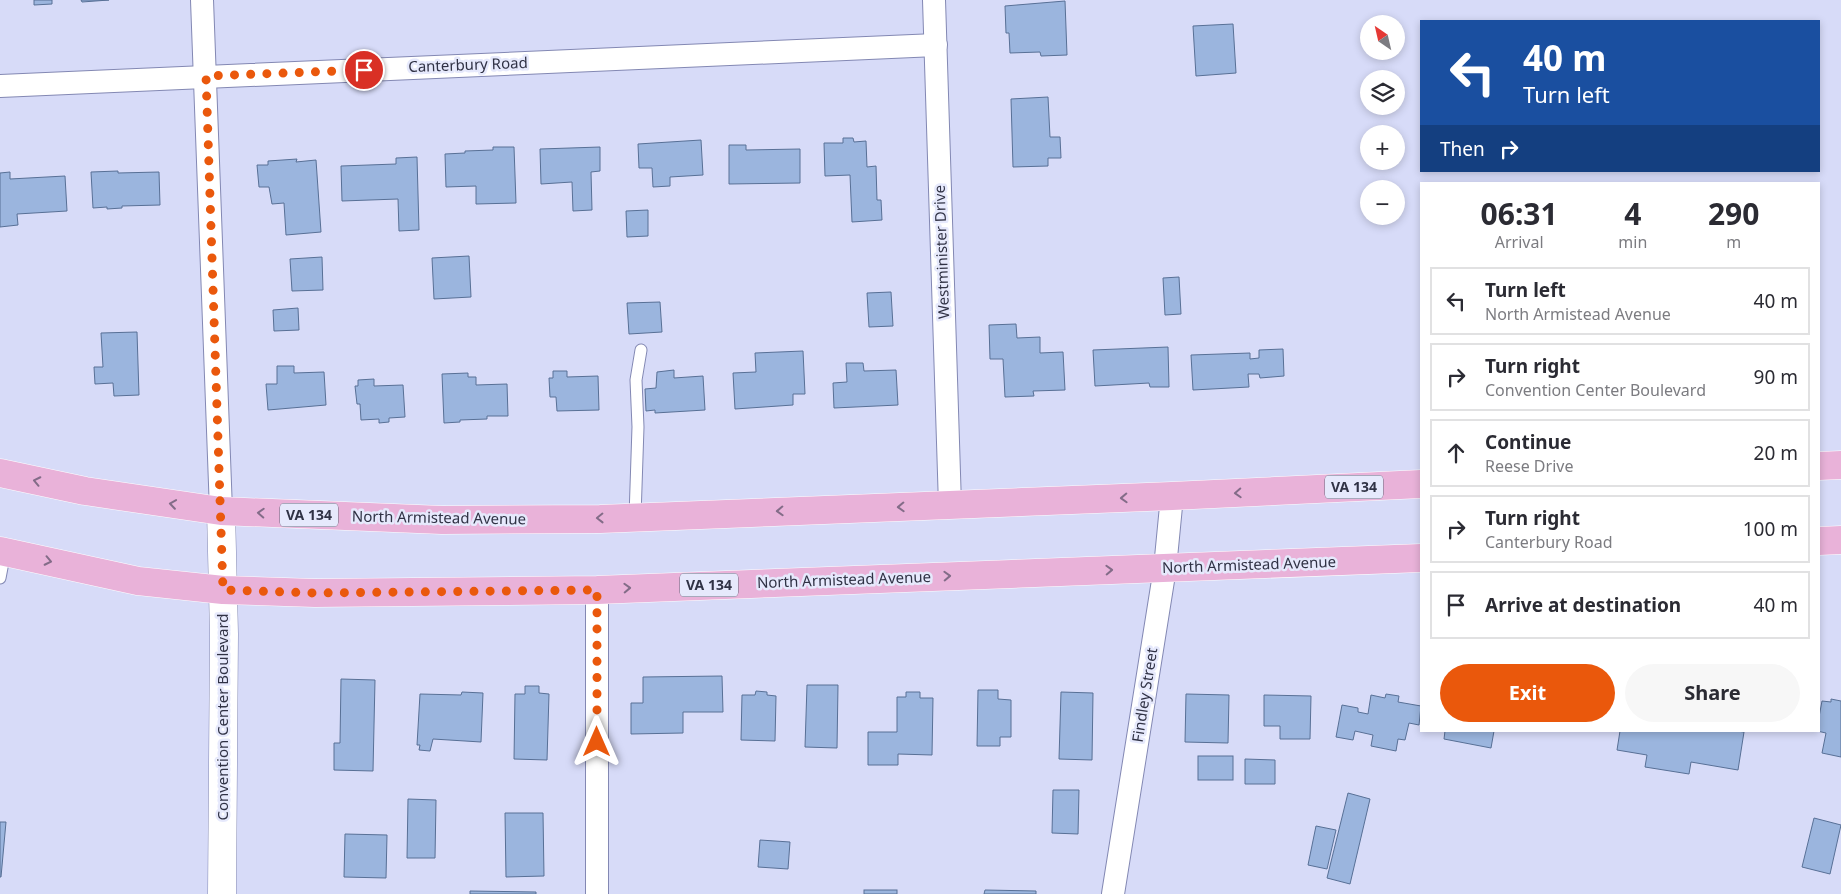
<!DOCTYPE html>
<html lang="en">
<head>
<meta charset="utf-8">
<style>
	body { margin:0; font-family:"Noto Sans",sans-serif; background:#f7f7f7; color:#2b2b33; height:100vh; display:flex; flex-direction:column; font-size:19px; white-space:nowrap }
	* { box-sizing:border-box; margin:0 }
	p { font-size:16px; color:#7c7c81 }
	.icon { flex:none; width:28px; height:28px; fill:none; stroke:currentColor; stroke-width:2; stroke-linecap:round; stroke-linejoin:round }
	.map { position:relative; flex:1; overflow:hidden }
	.panel { position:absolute; left:1420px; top:182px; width:400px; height:550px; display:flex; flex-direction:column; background:#fff; border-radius:0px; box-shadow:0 2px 8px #0003 }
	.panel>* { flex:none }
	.guide { position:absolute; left:1420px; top:20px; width:400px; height:152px; border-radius:0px; box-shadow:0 2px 8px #0003; background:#1a4fa0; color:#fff; overflow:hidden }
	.needle { width:32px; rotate:326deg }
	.controls { position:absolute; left:1360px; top:15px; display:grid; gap:10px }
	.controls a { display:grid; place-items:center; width:45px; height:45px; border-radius:50%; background:#fff; box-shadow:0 2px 8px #0003; font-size:25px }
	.pin { position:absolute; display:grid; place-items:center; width:42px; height:42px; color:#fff; margin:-21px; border:2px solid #fff; border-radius:50%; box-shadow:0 1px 5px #0007 }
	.me { position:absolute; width:55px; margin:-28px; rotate:0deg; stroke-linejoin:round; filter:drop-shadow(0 0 4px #0008) }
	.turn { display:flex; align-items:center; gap:18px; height:105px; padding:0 20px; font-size:22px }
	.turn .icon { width:65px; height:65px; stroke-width:2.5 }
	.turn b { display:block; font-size:35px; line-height:42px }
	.then { display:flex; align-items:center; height:48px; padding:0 20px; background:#0003; gap:10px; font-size:19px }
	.eta { display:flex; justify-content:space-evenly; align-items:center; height:85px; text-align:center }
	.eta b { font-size:30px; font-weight:700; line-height:35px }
	.cta { display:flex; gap:10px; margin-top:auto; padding:10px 20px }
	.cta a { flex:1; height:58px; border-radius:30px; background:#ea580c; color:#fff; font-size:20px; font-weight:700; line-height:58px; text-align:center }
	.cta a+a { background:#f7f7f7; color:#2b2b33 }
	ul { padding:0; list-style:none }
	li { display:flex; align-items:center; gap:15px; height:68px; margin:0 10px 8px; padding:0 10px; border:2px solid #e1e1e2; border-radius:0px }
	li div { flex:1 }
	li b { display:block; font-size:19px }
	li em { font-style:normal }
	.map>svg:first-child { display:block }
	.building { fill:#9bb5de; stroke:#587096 }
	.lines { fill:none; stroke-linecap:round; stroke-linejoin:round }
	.service-casing { stroke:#8388b3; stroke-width:13 }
	.minor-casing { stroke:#8388b3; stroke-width:24 }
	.tertiary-casing { stroke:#8388b3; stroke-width:29 }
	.primary-casing { stroke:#fff; stroke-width:29 }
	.service { stroke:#fff; stroke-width:11 }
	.minor { stroke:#fff; stroke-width:22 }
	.tertiary { stroke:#fff; stroke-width:28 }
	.primary { stroke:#e9b2d9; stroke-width:28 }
	.oneway { stroke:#836c88 }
	.route { stroke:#ea580c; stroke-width:9; stroke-dasharray:0 16.2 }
	.labels { text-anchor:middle; stroke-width:5; stroke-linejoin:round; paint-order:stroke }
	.shield { fill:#e6e9fc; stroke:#67697c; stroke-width:1 }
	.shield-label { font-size:14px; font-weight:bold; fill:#303245 }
	.street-label { font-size:15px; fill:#303245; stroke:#e6e9fc }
</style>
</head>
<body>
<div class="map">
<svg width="1841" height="894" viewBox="0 0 1841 894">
	<rect width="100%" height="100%" fill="#d7dbf8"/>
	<g class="building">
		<polygon points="34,0 52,0 52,4 34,5"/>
		<polygon points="81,0 109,0 82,2"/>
		<polygon points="1065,1 1067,55 1041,56 1040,52 1010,53 1009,33 1006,33 1005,6"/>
		<polygon points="1233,24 1236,73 1196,76 1193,26"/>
		<polygon points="1048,97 1050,137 1060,137 1061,158 1048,158 1048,166 1013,167 1011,99"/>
		<polygon points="843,138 853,138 854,142 866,141 867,167 876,166 877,200 881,200 882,220 852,222 850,175 825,176 824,143 843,143"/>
		<polygon points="701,140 703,175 670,177 670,186 653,187 652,168 639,168 638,144"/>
		<polygon points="729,145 746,145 746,150 800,149 800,183 729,184"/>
		<polygon points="493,147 514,147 516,203 476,204 476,186 446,187 445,154 465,153 465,151 493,150"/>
		<polygon points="600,147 600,171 591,172 592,210 573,211 572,182 541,184 540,149"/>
		<polygon points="417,157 419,230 399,231 398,199 342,201 341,166 396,164 396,158"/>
		<polygon points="297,159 296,162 316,160 321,232 286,235 284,203 272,204 269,187 259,187 257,165 268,165 268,161"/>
		<polygon points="118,171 118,173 159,172 160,205 122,206 122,208 107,209 107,207 93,208 91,172"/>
		<polygon points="10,172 10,179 65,176 67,211 17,214 18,225 0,227 0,173"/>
		<polygon points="648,210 648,236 627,237 626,211"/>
		<polygon points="469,256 471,297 434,299 432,258"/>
		<polygon points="322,257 323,290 292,291 290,259"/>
		<polygon points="1179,277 1181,314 1165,315 1163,278"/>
		<polygon points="891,292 893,326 869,327 867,293"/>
		<polygon points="660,302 662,332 629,334 627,303"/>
		<polygon points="298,308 299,330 274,331 273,310"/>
		<polygon points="1016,324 1017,338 1040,337 1040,353 1063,352 1065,390 1033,391 1034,396 1005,397 1003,359 990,359 989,325"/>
		<polygon points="137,332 139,395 114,396 113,383 95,384 94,367 103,367 101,333"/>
		<polygon points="1168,347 1169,387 1150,387 1149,383 1095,386 1093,350"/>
		<polygon points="1283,349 1284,376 1260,378 1259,374 1248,374 1249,387 1193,390 1191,355 1250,353 1250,359 1259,358 1259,350"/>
		<polygon points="803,351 805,394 793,394 793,405 735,409 733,373 756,372 755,353"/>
		<polygon points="846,363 863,363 864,371 896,370 898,405 834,408 833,383 847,382"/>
		<polygon points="277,366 294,366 294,373 324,372 326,405 268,410 266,384 277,384"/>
		<polygon points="674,370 674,378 703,376 705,410 655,413 655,410 646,411 645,389 656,388 657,372"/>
		<polygon points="553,371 567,371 567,377 598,376 599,410 557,411 556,397 550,397 549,378 553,378"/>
		<polygon points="468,373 468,377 476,377 476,385 507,384 508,416 487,416 487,419 460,420 460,422 444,423 442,374"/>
		<polygon points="374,379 374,386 403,385 405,417 389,418 389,422 379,423 379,419 361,420 360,404 357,404 355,386 358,386 358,380"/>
		<polygon points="722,676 723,712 683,712 683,733 631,734 631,703 643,703 643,677"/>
		<polygon points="341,679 375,680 373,771 334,770 334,743 340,743"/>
		<polygon points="807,685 838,685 837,748 805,747"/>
		<polygon points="525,686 539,686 539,693 549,694 547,760 514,759 515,694 525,694"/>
		<polygon points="978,690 998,690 998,699 1011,700 1011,737 1000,737 1000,746 977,746"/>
		<polygon points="756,691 767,692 767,695 776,696 775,741 741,740 742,695 755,695"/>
		<polygon points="462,692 483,693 481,742 433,739 430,751 419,750 420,745 417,745 420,694 461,695"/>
		<polygon points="906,692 920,692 920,698 933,698 932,755 898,754 898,765 868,765 868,732 897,732 897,697 906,697"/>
		<polygon points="1061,692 1093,693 1092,760 1059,759"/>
		<polygon points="1186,694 1229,695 1228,743 1185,742"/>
		<polygon points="1386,694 1399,696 1398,702 1421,706 1419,725 1409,723 1405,740 1398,739 1396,751 1371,746 1373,735 1355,731 1353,740 1336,737 1342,705 1358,708 1358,712 1368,714 1371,695 1385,698"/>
		<polygon points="1264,695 1311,696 1310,739 1280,739 1280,726 1264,726"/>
		<polygon points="1831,699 1841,701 1841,757 1822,753 1826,733 1817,731 1819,731 1819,717 1822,701 1831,702"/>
		<polygon points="1445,731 1494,731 1491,748 1444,739"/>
		<polygon points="1620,731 1737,731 1744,732 1738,770 1691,762 1689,774 1645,767 1647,755 1617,750"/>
		<rect x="1198" y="756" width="35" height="24"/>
		<polygon points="1245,759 1275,760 1275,784 1245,784"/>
		<polygon points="1053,790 1079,790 1078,834 1052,833"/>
		<polygon points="1348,793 1370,799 1350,884 1327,878"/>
		<polygon points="408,799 436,800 435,858 407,858"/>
		<polygon points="505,813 543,813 544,876 506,877"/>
		<polygon points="1814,818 1841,825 1830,874 1802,867"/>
		<polygon points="0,822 6,822 1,877 0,877"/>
		<polygon points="1316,826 1336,830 1327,869 1308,865"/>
		<polygon points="345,834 387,835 386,878 344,877"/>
		<polygon points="760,840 790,842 788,869 758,867"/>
		<rect x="864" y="890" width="33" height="4"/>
		<polygon points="985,890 1036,891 1036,894 984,894"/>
		<polygon points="470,891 536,892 536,894 470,894"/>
	</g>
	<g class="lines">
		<g class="service-casing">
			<g id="service">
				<polyline points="635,517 638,427 636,380 641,350"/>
				<polyline points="0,578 5,552"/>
			</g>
		</g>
		<g class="minor-casing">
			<g id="minor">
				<polyline points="202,0 221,511"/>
				<polyline points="934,0 950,505"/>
				<polyline points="0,86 936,45"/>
				<polyline points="597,590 597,894"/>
				<polyline points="1113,894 1165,568 1172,496"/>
			</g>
		</g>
		<g class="tertiary-casing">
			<polyline id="tertiary" points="221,511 224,634 222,894"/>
		</g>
		<g class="primary-casing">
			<g id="primary">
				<polyline points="1819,466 1841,465"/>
				<polyline points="0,473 85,491 221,511 442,520 600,519 1172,496 1421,484"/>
				<polyline points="1819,541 1841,540"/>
				<polyline points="0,551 138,581 223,590 315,593 597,590 1421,558"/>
			</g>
		</g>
		<use href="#service" class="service"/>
		<use href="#minor" class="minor"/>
		<use href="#tertiary" class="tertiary"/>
		<use href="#primary" class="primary"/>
	</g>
	<defs><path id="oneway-chevron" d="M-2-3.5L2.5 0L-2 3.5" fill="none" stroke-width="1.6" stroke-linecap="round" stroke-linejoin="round" transform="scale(1.25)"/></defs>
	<g class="oneway">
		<use href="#oneway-chevron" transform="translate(37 481) rotate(-168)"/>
		<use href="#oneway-chevron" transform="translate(1238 493) rotate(177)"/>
		<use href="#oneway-chevron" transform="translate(1124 498) rotate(178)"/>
		<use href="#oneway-chevron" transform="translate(173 504) rotate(-172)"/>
		<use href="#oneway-chevron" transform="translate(901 507) rotate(178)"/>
		<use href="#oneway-chevron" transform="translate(780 511) rotate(178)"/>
		<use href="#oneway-chevron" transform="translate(261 513) rotate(-177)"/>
		<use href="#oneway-chevron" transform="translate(600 518) rotate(179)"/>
		<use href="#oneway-chevron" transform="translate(48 561) rotate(12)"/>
		<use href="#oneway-chevron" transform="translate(1109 570) rotate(-2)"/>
		<use href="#oneway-chevron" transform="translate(947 576) rotate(-2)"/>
		<use href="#oneway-chevron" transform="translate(627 588) rotate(-2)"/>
	</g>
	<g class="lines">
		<polyline class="route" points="364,70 206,76 223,590 315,593 597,590 597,742"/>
	</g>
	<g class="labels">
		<g class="shield">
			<rect x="1325" y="475.5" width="58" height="23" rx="4"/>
			<rect x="280" y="503.5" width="58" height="23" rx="4"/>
			<rect x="680" y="573.5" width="58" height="23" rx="4"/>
		</g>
		<g class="shield-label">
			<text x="1354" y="492">VA 134</text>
			<text x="309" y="520">VA 134</text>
			<text x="709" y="590">VA 134</text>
		</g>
		<g class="street-label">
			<text transform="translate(468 65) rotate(-2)" y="5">Canterbury Road</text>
			<text transform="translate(942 252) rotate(-92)" y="5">Westminister Drive</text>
			<text transform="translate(439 518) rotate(1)" y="5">North Armistead Avenue</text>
			<text transform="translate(1249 565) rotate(-2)" y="5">North Armistead Avenue</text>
			<text transform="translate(844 580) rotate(-2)" y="5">North Armistead Avenue</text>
			<text transform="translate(1145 695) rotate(-81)" y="5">Findley Street</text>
			<text transform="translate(223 717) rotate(-90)" y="5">Convention Center Boulevard</text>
		</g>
	</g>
</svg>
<div class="controls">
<a><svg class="needle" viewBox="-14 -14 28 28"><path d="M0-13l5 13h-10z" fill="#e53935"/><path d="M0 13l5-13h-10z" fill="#7c7c81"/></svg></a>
<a><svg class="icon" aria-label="layers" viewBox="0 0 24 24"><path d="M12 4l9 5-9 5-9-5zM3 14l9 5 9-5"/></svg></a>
<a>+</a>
<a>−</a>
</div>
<div class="pin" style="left:364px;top:70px;background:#d93025"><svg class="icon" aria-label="arrive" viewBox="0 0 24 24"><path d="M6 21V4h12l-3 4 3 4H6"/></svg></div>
<svg class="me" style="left:597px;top:742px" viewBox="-20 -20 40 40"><path d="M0-17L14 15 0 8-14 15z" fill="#ea580c" stroke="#fff" stroke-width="4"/></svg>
<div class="guide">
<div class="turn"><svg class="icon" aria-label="left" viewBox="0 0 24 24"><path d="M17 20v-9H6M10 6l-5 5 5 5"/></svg><div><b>40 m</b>Turn left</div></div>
<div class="then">Then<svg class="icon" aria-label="right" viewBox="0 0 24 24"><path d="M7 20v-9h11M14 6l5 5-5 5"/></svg></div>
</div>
<section class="panel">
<div class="eta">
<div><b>06:31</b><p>Arrival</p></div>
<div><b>4</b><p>min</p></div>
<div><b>290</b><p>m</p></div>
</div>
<ul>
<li><svg class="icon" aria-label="left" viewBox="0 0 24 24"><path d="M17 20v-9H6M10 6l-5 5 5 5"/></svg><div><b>Turn left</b><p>North Armistead Avenue</p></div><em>40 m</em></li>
<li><svg class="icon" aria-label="right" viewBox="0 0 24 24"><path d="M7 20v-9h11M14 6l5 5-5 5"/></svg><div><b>Turn right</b><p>Convention Center Boulevard</p></div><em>90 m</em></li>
<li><svg class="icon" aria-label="ahead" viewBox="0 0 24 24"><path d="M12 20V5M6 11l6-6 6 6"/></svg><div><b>Continue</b><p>Reese Drive</p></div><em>20 m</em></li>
<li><svg class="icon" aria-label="right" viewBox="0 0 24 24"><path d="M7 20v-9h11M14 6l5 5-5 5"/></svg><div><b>Turn right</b><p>Canterbury Road</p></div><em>100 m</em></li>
<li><svg class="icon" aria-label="arrive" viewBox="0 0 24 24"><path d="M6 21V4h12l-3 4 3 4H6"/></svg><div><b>Arrive at destination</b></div><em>40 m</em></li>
</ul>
<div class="cta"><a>Exit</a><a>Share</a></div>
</section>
</div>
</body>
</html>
